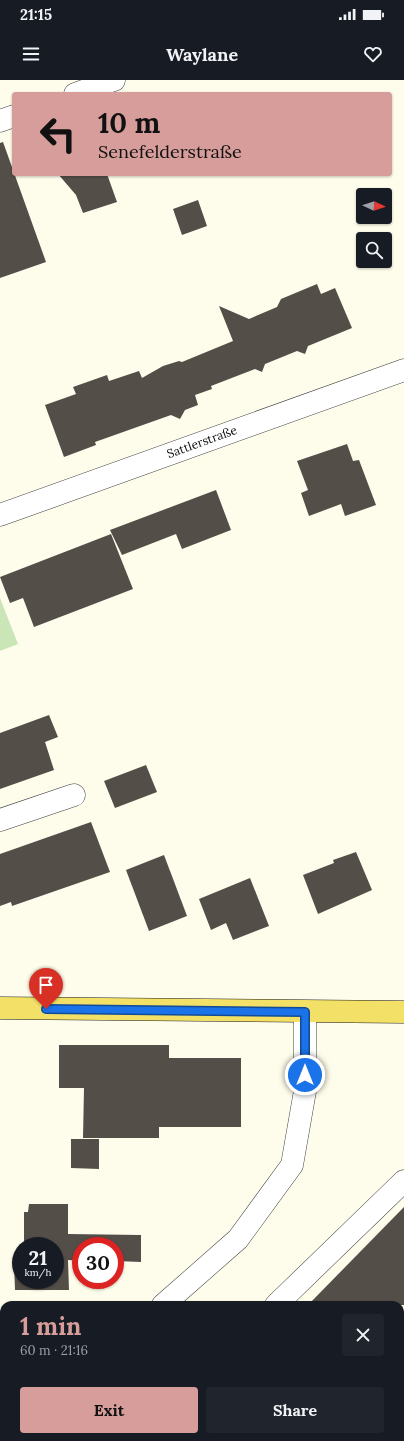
<!DOCTYPE html>
<html lang="en">
<head>
<meta charset="utf-8">
<style>
	body { margin:0; font-family:Lora,serif; background:#20242c; color:#f1f3f6; height:100vh; display:flex; flex-direction:column; font-size:15px; white-space:nowrap }
	* { box-sizing:border-box; margin:0 }
	p { font-size:13px; color:#9ea1a6 }
	.icon { flex:none; width:22px; height:22px; fill:none; stroke:currentColor; stroke-width:2; stroke-linecap:round; stroke-linejoin:round }
	.map { position:relative; flex:1; overflow:hidden }
	.panel { position:absolute; left:0px; top:1221px; width:404px; height:140px; display:flex; flex-direction:column; background:#171b24; border-radius:12px 12px 0 0; box-shadow:0 1px 3px #0004 }
	.panel>* { flex:none }
	.guide { position:absolute; left:12px; top:12px; width:380px; height:84px; border-radius:4px; box-shadow:0 1px 3px #0004; background:#d69d9a; color:#111; overflow:hidden }
	.needle { width:26px; rotate:94deg }
	.buttons { position:absolute; left:356px; top:108px; display:grid; gap:8px }
	.buttons a { display:grid; place-items:center; width:36px; height:36px; border-radius:4px; background:#171b24; box-shadow:0 1px 3px #0004; font-size:20px }
	.speed { position:absolute; left:12px; top:1157px; display:flex; gap:8px; font-size:20px; font-weight:700; text-align:center }
	.speed>* { display:grid; place-content:center; width:52px; height:52px; border-radius:50%; background:#171b24; box-shadow:0 1px 3px #0004; line-height:1 }
	.speed small { font-size:10px; font-weight:400 }
	.speed .limit { border:6px solid #d22; background:#fff; color:#111 }
	.pin { position:absolute; display:grid; place-items:center; width:34px; height:34px; color:#fff; margin:-41px -17px; border-radius:50% 50% 50% 0; rotate:-45deg; box-shadow:0 0 4px #0007 }
	.pin .icon { rotate:45deg }
	.me { position:absolute; width:44px; margin:-22px; rotate:0deg; stroke-linejoin:round; filter:drop-shadow(0 0 3px #0008) }
	.turn { display:flex; align-items:center; gap:14px; height:84px; padding:0 20px; font-size:18px }
	.turn .icon { width:52px; height:52px; stroke-width:2.5 }
	.turn b { display:block; font-size:28px; line-height:34px }
	.round { display:grid; place-items:center; flex:none; width:42px; height:42px; border-radius:4px; background:#20242c }
	.headline { display:flex; align-items:center; justify-content:space-between; height:68px; padding:0 20px }
	h1 { font-size:24px; font-weight:700; line-height:30px; color:#d69d9a }
	.button { display:flex; gap:8px; margin-top:auto; padding:8px 20px }
	.button a { flex:1; height:46px; border-radius:4px; background:#d69d9a; color:#111; font-size:16px; font-weight:700; line-height:46px; text-align:center }
	.button a+a { background:#20242c; color:#f1f3f6 }
	.status { display:flex; justify-content:space-between; align-items:center; height:28px; padding:0 20px; background:#171b24; direction:ltr }
	.status svg { height:11px; fill:currentColor }
	header { display:flex; justify-content:space-between; align-items:center; height:52px; padding:0 20px; background:#171b24; font-size:18px; font-weight:700 }
	.map>svg:first-child { display:block }
	.green { fill:#cae6b7 }
	.building { fill:#544e49 }
	.lines { fill:none; stroke-linecap:round; stroke-linejoin:round }
	.minor-casing { stroke:#3f3f3f; stroke-width:23 }
	.major-casing { stroke:#1d1d1d; stroke-width:23 }
	.minor { stroke:#fff; stroke-width:22 }
	.major { stroke:#f3e167; stroke-width:22 }
	.route-casing { stroke:#114b97; stroke-width:10 }
	.route { stroke:#1a73e8; stroke-width:7 }
	.labels { text-anchor:middle; stroke-width:4; stroke-linejoin:round; paint-order:stroke }
	.street-label { font-size:12px; fill:#0c0c0c; stroke:#fff }
</style>
</head>
<body>
<div class="status"><b>21:15</b><svg viewBox="0 0 49 12"><path d="M0 12V9h3v3zM5 12V6h3v6zM10 12V3h3v9zM15 12V0h3v12zM26 1h20v11H26zM47 4h2v5h-2z"/></svg></div>
<header><svg class="icon" aria-label="menu" viewBox="0 0 24 24"><path d="M4 6h16M4 12h16M4 18h16"/></svg>Waylane<svg class="icon" aria-label="heart" viewBox="0 0 24 24"><path d="M12 20l-8-8c-3-5 5-10 8-4 3-6 11-1 8 4z"/></svg></header>
<div class="map">
<svg width="404" height="1361" viewBox="0 0 404 1361">
	<rect width="100%" height="100%" fill="#fefdeb"/>
	<polygon class="green" points="0,518 18,564 0,571"/>
	<g class="building">
		<polygon points="3,62 46,182 0,198 0,63"/>
		<polygon points="58,94 107,94 117,122 83,133 76,115"/>
		<polygon points="198,120 207,146 182,155 173,129"/>
		<polygon points="317,204 321,214 335,208 352,248 308,266 305,274 297,271 265,284 262,292 255,289 211,306 212,309 195,315 198,325 185,330 180,339 171,335 95,362 96,365 64,377 45,325 76,314 73,307 107,295 109,301 139,291 142,298 163,286 179,281 182,282 233,261 219,226 249,239 277,227 281,219"/>
		<polygon points="347,364 353,381 359,380 376,425 345,436 341,424 309,436 301,413 308,410 297,381"/>
		<polygon points="216,410 231,450 182,469 176,454 122,475 110,450"/>
		<polygon points="111,454 133,509 34,547 23,518 10,523 0,497"/>
		<polygon points="49,635 58,657 45,662 54,690 0,709 0,653"/>
		<polygon points="146,685 157,712 115,728 104,701"/>
		<polygon points="91,742 110,792 12,826 11,822 0,826 0,774"/>
		<polygon points="356,772 372,810 318,834 303,795 334,783 333,780"/>
		<polygon points="164,775 187,836 149,851 126,790"/>
		<polygon points="250,798 269,846 233,860 226,843 211,850 199,819"/>
		<polygon points="59,965 169,965 169,978 241,978 241,1047 159,1047 159,1058 83,1058 84,1008 59,1008"/>
		<polygon points="71,1059 99,1059 99,1089 71,1088"/>
		<polygon points="29,1124 68,1124 68,1154 141,1155 141,1182 115,1181 115,1166 81,1166 81,1181 68,1180 69,1210 15,1210 14,1183 21,1184 21,1200 55,1200 55,1166 24,1166 24,1132 28,1132"/>
		<polygon points="404,1127 404,1225 308,1225"/>
	</g>
	<g class="lines">
		<g class="minor-casing">
			<g id="minor">
				<polyline points="75,14 114,0"/>
				<polyline points="0,41 14,36"/>
				<polyline points="0,435 404,290"/>
				<polyline points="0,740 74,715"/>
				<polyline points="163,1225 238,1159 292,1085 305,1011 305,932"/>
				<polyline points="276,1225 404,1101"/>
				<polyline points="0,1303 4,1301"/>
				<polyline points="268,1357 269,1361"/>
			</g>
		</g>
		<g class="major-casing">
			<polyline id="major" points="0,928 404,932"/>
		</g>
		<use href="#minor" class="minor"/>
		<use href="#major" class="major"/>
	</g>
	<g class="lines">
		<g class="route-casing">
			<polyline id="route" points="46,929 305,932 305,995"/>
		</g>
		<use href="#route" class="route"/>
	</g>
	<g class="labels">
		<g class="street-label">
			<text transform="translate(202 362) rotate(-20)" y="4">Sattlerstraße</text>
		</g>
	</g>
</svg>
<div class="buttons">
<a><svg class="needle" viewBox="-14 -14 28 28"><path d="M0-13l5 13h-10z" fill="#e53935"/><path d="M0 13l5-13h-10z" fill="#9ea1a6"/></svg></a>
<a><svg class="icon" aria-label="search" viewBox="0 0 24 24"><circle cx="10" cy="10" r="6"/><path d="M15 15l6 6"/></svg></a>
</div>
<div class="speed"><div>21<small>km/h</small></div><div class="limit">30</div></div>
<div class="pin" style="left:46px;top:929px;background:#d93025"><svg class="icon" aria-label="arrive" viewBox="0 0 24 24"><path d="M6 21V4h12l-3 4 3 4H6"/></svg></div>
<svg class="me" style="left:305px;top:995px" viewBox="-20 -20 40 40"><circle r="17" fill="#1a73e8" stroke="#fff" stroke-width="3"/><path d="M0-11L8 9 0 5-8 9z" fill="#fff"/></svg>
<div class="guide">
<div class="turn"><svg class="icon" aria-label="left" viewBox="0 0 24 24"><path d="M17 20v-9H6M10 6l-5 5 5 5"/></svg><div><b>10 m</b>Senefelderstraße</div></div>
</div>
<section class="panel">
<div class="headline"><div><h1>1 min</h1><p>60 m · 21:16</p></div><a class="round"><svg class="icon" aria-label="close" viewBox="0 0 24 24"><path d="M6 6l12 12M18 6L6 18"/></svg></a></div>
<div class="button"><a>Exit</a><a>Share</a></div>
</section>
</div>
</body>
</html>
